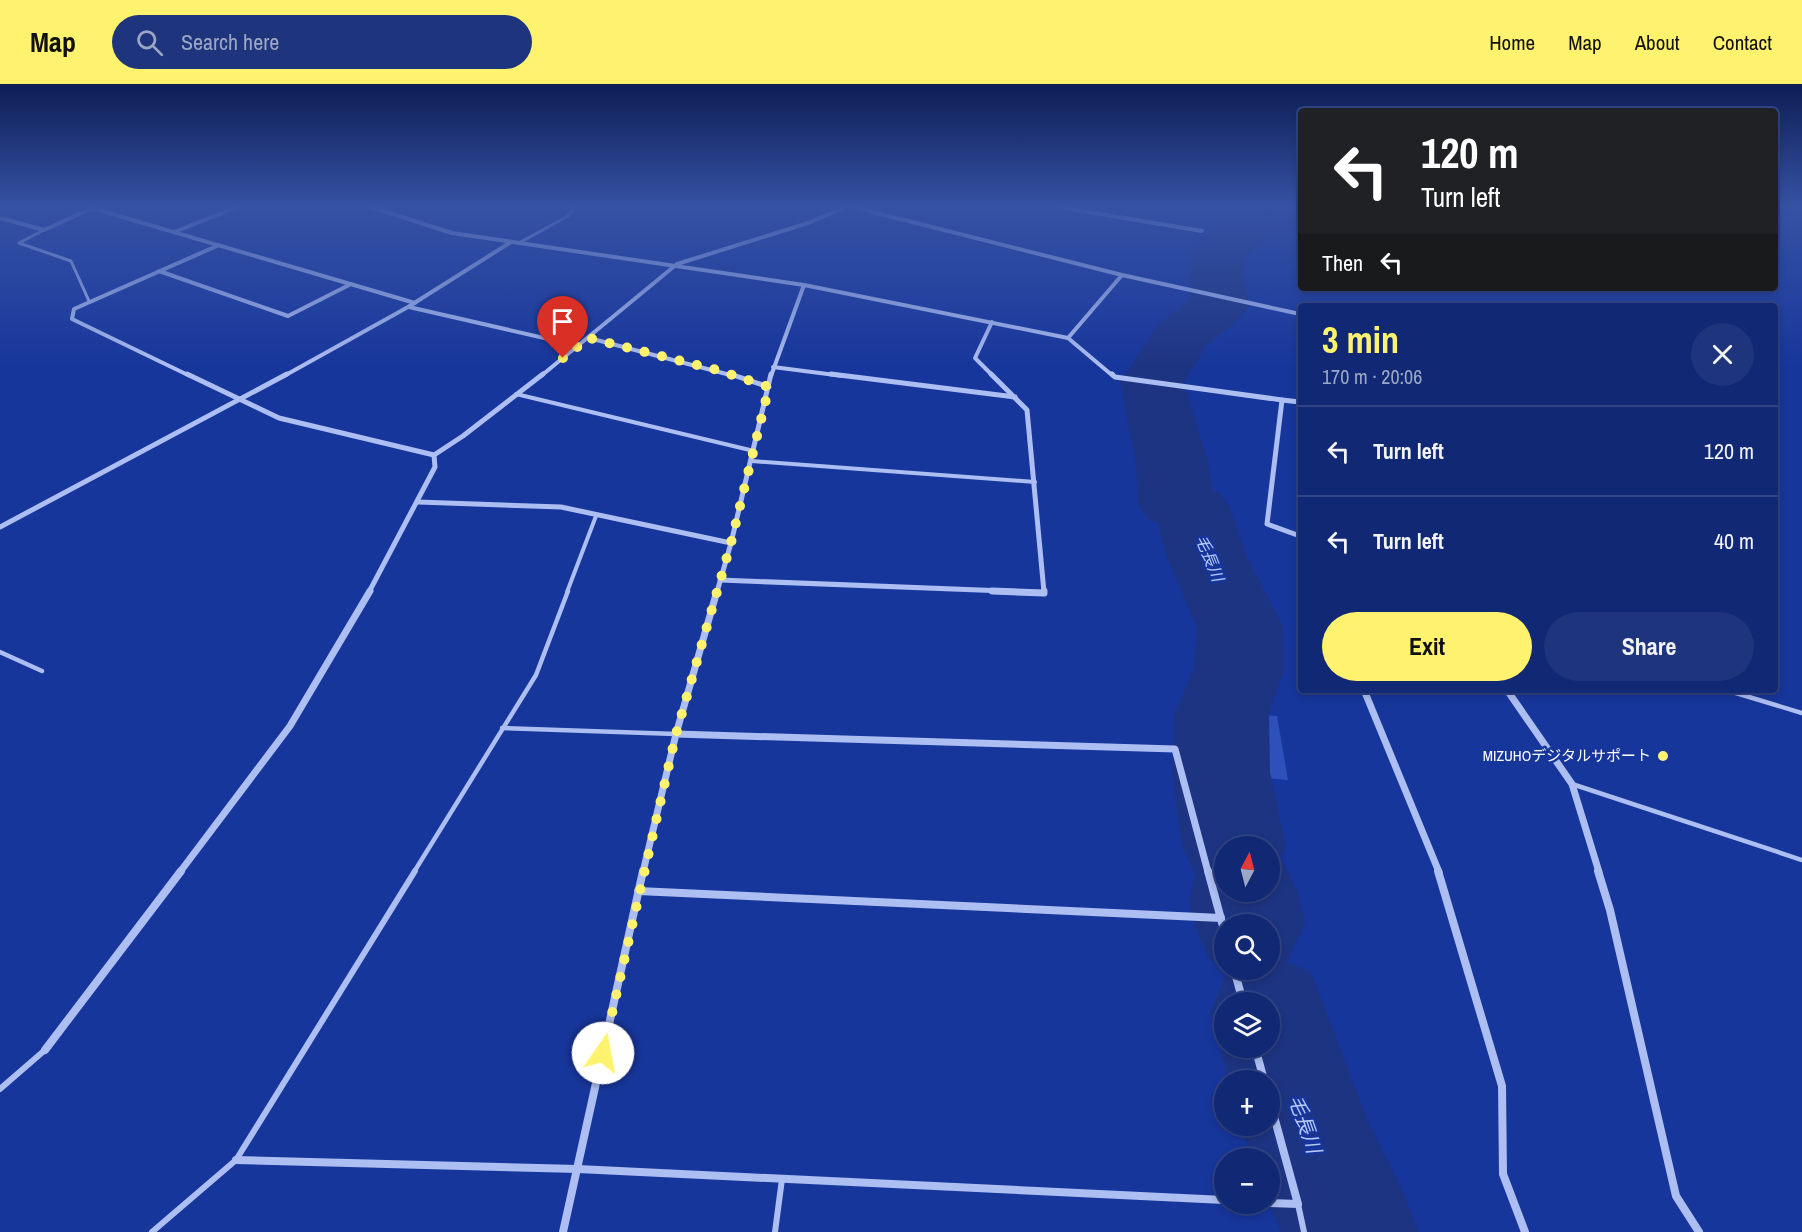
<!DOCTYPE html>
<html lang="en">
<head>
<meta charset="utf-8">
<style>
	body { margin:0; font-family:"Archivo Narrow","Noto Sans JP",sans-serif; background:#1e347c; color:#f1f3f6; height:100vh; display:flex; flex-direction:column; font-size:22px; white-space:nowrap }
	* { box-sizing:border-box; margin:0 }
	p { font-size:20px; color:#9ca6c5 }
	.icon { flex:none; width:33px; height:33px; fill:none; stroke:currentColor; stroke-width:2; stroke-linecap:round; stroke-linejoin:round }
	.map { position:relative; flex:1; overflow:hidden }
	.side { position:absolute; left:1298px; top:219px; width:480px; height:390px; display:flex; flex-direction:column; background:#112874; border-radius:6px; box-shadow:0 3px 9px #0003,0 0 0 2px #304486 }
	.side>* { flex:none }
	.guide { position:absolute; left:1298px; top:24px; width:480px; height:183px; border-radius:6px; box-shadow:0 3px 9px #0003,0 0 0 2px #304486; background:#202124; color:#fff; overflow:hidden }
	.needle { width:39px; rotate:7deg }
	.buttons { position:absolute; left:1214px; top:752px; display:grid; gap:12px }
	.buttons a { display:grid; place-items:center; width:66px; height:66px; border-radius:50%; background:#112874; box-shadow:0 3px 9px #0003,0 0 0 2px #304486; font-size:30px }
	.pin { position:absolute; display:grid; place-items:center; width:51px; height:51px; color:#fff; margin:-62px -26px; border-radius:50% 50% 50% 0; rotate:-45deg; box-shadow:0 0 6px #0007 }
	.pin .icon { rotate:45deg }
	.me { position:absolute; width:66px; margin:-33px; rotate:12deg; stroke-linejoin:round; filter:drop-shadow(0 0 4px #0008) }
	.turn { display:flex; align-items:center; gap:21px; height:126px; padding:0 24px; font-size:27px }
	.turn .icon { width:78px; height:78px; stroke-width:2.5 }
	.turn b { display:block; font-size:42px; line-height:51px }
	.then { display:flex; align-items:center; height:57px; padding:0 24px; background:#0003; gap:12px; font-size:22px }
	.round { display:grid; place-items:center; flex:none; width:63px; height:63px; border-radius:32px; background:#1e347c }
	.summary { display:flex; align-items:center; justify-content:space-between; height:102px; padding:0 24px }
	h1 { font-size:36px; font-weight:800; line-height:45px; color:#fff26e }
	.cta { display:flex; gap:12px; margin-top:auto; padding:12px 24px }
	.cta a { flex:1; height:69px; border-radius:36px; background:#fff26e; color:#111; font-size:24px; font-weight:800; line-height:69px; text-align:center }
	.cta a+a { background:#1e347c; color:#f1f3f6 }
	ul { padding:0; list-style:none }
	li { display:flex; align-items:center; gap:18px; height:90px; padding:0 24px; border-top:2px solid #304486 }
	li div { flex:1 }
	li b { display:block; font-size:22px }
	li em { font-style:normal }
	header { display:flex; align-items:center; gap:36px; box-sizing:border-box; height:84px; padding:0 30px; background:#fff26e; color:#111 }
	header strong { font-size:28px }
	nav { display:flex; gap:33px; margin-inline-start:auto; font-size:21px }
	.search { width:420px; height:54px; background:#1e347c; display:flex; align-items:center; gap:15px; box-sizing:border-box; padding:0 21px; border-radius:33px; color:#9ca6c5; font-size:22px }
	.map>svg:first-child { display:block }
	.green { fill:#2d50bb }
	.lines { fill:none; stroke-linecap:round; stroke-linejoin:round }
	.river { fill:#1d3482; fill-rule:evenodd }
	.lane-far3 { stroke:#adbef2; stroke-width:3 }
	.lane-far2 { stroke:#adbef2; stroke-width:4 }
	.lane-far1 { stroke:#adbef2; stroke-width:4.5 }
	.lane { stroke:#adbef2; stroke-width:6 }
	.street-far3 { stroke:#adbef2; stroke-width:4 }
	.street-far2 { stroke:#adbef2; stroke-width:5 }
	.street-far1 { stroke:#adbef2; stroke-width:7 }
	.street { stroke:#adbef2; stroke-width:8 }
	.route { stroke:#fff26e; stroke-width:10; stroke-dasharray:0 18 }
	.poi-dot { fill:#fff26e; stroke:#17369b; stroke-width:2 }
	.labels { text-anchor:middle; stroke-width:5; stroke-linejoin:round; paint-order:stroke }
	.poi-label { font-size:15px; fill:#fff; stroke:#17369b; text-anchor:end }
	.water-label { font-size:16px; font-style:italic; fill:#b9c9f9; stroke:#17369b }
	.near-water-label { font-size:20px; font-style:italic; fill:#b9c9f9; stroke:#17369b }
</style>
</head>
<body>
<header>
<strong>Map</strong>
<div class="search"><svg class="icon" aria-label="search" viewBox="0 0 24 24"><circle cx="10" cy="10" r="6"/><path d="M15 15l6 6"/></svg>Search here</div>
<nav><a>Home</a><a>Map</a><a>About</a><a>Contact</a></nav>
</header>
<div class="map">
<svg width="1802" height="1148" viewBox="0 0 1802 1148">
	<rect width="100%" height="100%" fill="#17369b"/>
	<polygon class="green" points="1240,630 1277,632 1288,696 1238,692 1234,664"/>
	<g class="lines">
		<path class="river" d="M1227 123H1277L1282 133C1274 145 1251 163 1246 173 1240 186 1247 207 1249 221L1241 233 1205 263 1184 299 1208 378 1212 406 1219 408 1230 424 1246 471 1283 543 1284 585 1269 629 1270 688 1286 762 1281 773 1297 807 1305 840 1288 876 1284 877 1311 888 1369 1040 1399 1099 1419 1148H1281L1269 1119V1074H1251L1241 1041H1269V996H1228L1210 929 1227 888 1235 885H1269V840H1224V881L1210 876C1197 847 1182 822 1196 791L1182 762 1172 688 1175 629 1194 585 1197 543 1166 471 1158 439 1149 436 1138 420 1136 378 1120 299 1158 240 1191 215C1188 164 1193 164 1230 130ZM1224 762H1269V807H1224ZM1224 918H1269V963H1224Z"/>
		<g class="lane-far3">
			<polyline points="44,146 19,159 71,177 89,217"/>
			<polyline points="519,159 568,132 575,123"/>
		</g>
		<g class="lane-far2">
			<polyline points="516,310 754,367"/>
			<polyline points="752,377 1035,398"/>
			<polyline points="567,508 596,432"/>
		</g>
		<g class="lane-far1">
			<polyline points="0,568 42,587"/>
			<polyline points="1726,606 1802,629"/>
			<polyline points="502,644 676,650"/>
			<polyline points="1572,700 1802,776"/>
			<polyline points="414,788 536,591 568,507"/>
		</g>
		<g class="lane">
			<polyline points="0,1005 45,966"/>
			<polyline points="1298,1120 1304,1148"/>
			<polyline points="152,1148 236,1076 415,787"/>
			<polyline points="775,1148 782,1095"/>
		</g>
		<g class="street-far3">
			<polyline points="371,123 452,149 804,201 1068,254"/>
			<polyline points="853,123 1122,191 1300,230"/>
			<polyline points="1059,123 1202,147"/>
			<polyline points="92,124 415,219"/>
			<polyline points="0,134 44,146 95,123"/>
			<polyline points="174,148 237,123"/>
			<polyline points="159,187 288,232 351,200"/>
			<polyline points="409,223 579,262"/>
			<polyline points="992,238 975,274 993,292"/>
			<polyline points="589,254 734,292"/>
			<polyline points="773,283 843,292"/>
			<polyline points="190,292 72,235 74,225 219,161"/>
			<polyline points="284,292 408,223 511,158"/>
			<polyline points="541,292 677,180 808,139 846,123"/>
			<polyline points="771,292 804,201"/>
			<polyline points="1113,292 1068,254 1122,191"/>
		</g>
		<g class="street-far2">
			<polyline points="187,290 279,334 434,371"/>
			<polyline points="730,290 769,303"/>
			<polyline points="831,290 1015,313"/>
			<polyline points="991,290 1027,326 1044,508"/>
			<polyline points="1112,290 1115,293 1282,316 1267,440 1300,452"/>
			<polyline points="1282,316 1300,318"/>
			<polyline points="418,418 561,423 731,459"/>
			<polyline points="0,443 287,290"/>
			<polyline points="720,496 1030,508"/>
			<polyline points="369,508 435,383 434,371 463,352 543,290"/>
			<polyline points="717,508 731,459 771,290"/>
		</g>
		<g class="street-far1">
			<polyline points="992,507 1044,509 1044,507"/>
			<polyline points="1364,606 1439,788"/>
			<polyline points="1507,606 1572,700 1599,788"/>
			<polyline points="676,650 1175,665 1208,788"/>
			<polyline points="180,788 290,642 370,507"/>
			<polyline points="643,788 676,650 717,507"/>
		</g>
		<g class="street">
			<polyline points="1208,787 1224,846"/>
			<polyline points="1438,787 1502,1002 1503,1090 1525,1148"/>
			<polyline points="1598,787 1610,826 1676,1112 1699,1148"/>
			<polyline points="638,807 1221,834"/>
			<polyline points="1234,885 1243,918"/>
			<polyline points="1255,963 1264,996"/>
			<polyline points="45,966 181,787"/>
			<polyline points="1269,1014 1298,1120 1269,1119"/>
			<polyline points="236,1076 578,1085 1224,1116"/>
			<polyline points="563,1148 643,787"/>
		</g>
	</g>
	<linearGradient id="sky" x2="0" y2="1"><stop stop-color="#0d1e55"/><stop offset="0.43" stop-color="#3652a4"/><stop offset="1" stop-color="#3652a4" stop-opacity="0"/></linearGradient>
	<rect width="1802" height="284" fill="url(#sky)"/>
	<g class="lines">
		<polyline class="route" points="563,274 589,254 717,286 769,303 731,459 676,650 603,969"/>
	</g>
	<circle class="poi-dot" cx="1663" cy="672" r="6"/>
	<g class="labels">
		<g class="poi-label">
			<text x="1651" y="677">MIZUHOデジタルサポート</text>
		</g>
		<g class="water-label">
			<text transform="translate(1210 474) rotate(68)" y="6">毛長川</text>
		</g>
		<g class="near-water-label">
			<text transform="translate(1305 1040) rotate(71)" y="7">毛長川</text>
		</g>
	</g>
</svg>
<div class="buttons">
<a><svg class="needle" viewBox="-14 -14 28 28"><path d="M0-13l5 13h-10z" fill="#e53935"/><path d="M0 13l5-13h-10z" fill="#9ca6c5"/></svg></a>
<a><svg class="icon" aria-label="search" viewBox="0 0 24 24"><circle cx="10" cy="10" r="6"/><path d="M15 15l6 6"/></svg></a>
<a><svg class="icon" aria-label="layers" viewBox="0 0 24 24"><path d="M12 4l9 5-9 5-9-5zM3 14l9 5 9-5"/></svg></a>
<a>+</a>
<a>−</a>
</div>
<div class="pin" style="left:563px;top:274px;background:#d93025"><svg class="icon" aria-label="arrive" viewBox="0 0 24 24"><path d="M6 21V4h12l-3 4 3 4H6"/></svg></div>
<svg class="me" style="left:603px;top:969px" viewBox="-20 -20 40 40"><circle r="19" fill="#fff"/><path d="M0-13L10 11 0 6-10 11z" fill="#fff26e"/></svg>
<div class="guide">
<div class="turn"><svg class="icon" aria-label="left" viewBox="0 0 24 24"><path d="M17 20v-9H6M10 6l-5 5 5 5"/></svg><div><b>120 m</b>Turn left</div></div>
<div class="then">Then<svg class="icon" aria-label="left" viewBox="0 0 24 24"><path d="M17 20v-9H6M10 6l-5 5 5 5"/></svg></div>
</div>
<section class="side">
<div class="summary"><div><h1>3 min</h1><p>170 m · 20:06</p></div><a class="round"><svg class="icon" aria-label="close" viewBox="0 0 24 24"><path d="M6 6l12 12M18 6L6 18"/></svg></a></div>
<ul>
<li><svg class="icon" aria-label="left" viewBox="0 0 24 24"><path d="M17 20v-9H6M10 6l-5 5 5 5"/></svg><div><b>Turn left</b></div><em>120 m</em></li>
<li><svg class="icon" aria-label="left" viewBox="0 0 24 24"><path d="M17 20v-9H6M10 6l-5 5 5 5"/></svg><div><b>Turn left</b></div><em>40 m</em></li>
</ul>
<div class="cta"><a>Exit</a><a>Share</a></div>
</section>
</div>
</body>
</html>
